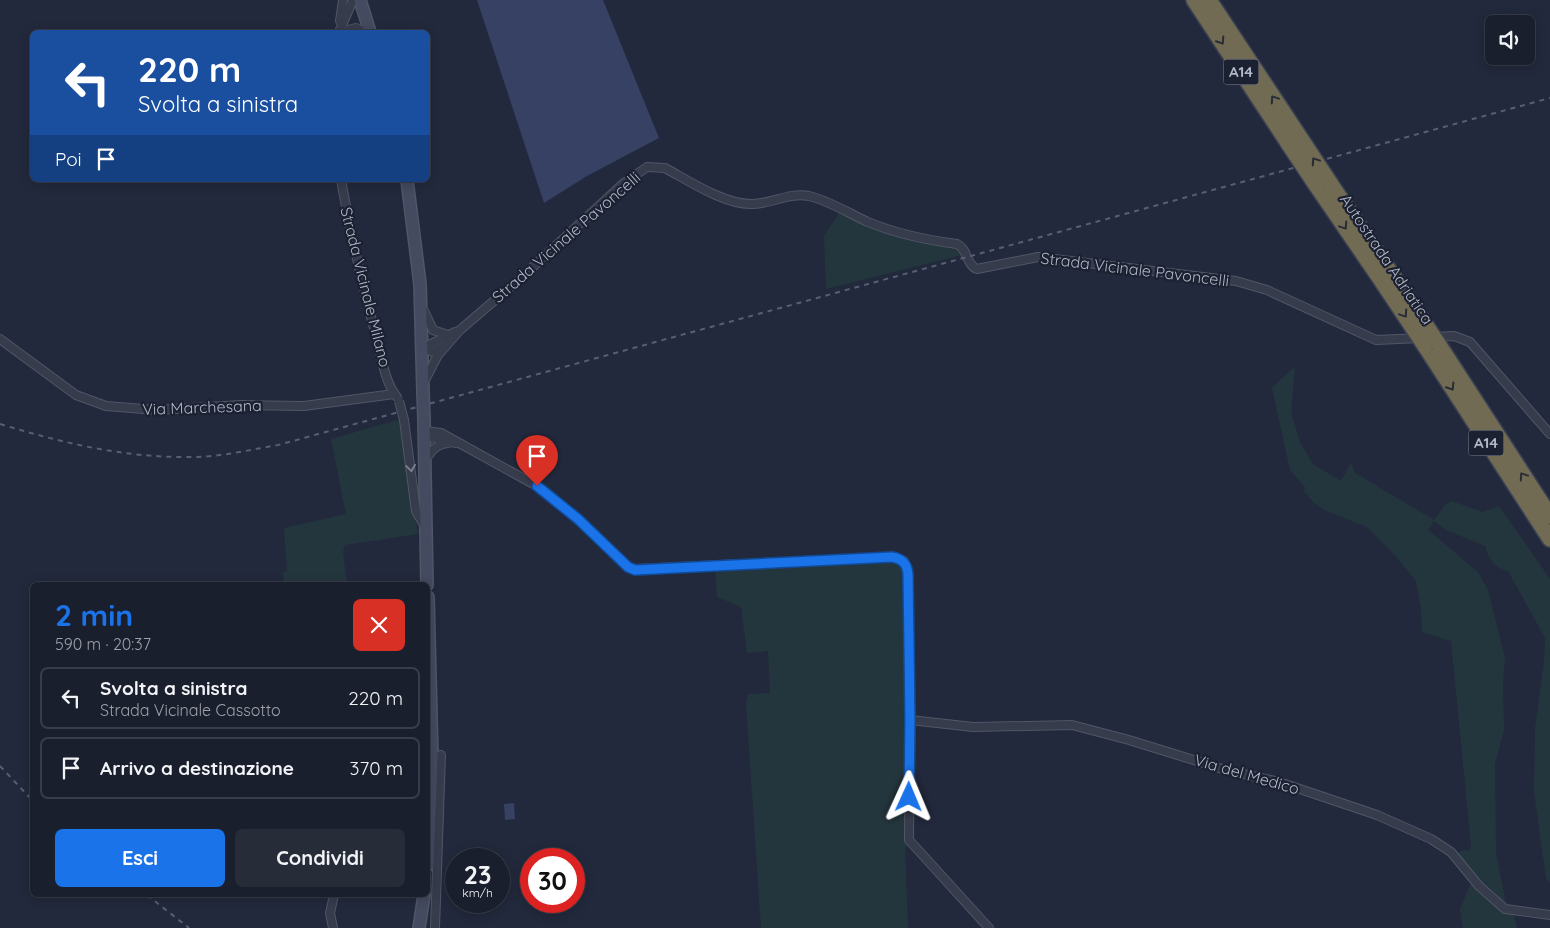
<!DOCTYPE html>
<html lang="it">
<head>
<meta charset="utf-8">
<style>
	body { margin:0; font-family:Quicksand,sans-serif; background:#272c39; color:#f1f3f6; height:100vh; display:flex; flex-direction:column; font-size:19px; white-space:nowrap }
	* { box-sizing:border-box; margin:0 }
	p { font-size:16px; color:#9fa2aa }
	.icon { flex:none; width:28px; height:28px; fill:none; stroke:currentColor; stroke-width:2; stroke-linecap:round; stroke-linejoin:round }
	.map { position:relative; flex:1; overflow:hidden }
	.panel { position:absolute; left:30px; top:582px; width:400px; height:315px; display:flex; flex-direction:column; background:#1a1f2d; border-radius:8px; box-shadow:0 2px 12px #0003,0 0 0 1px #383d49 }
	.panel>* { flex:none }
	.top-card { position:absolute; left:30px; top:30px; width:400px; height:152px; border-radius:8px; box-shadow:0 2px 12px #0003,0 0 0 1px #383d49; background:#1a4fa0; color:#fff; overflow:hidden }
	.tools { position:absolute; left:1485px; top:15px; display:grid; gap:10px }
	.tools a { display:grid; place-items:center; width:50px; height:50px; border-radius:8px; background:#1a1f2d; box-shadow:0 2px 12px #0003,0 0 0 1px #383d49; font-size:25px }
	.speed { position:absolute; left:445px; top:848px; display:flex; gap:10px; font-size:25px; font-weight:700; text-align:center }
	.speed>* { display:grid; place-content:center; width:65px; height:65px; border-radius:50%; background:#1a1f2d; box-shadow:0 2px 12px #0003,0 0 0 1px #383d49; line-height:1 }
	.speed small { font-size:12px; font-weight:400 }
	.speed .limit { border:8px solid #d22; background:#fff; color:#111 }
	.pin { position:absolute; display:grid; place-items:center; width:42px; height:42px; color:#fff; margin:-51px -21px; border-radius:50% 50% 50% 0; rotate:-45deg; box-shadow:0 0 5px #0007 }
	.pin .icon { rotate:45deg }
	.me { position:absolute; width:55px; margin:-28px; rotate:1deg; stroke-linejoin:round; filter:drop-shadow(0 0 4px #0008) }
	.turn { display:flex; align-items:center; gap:18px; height:105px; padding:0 25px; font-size:22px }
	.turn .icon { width:65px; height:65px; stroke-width:2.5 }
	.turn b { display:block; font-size:35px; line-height:42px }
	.then { display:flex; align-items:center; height:48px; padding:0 25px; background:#0003; gap:10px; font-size:19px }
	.round { display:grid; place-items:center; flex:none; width:52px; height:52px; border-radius:8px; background:#272c39 }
	.summary { display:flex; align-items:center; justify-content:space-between; height:85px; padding:0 25px }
	h1 { font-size:30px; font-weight:700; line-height:38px; color:#1a73e8 }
	.action { display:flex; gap:10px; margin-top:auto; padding:10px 25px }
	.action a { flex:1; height:58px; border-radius:8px; background:#1a73e8; color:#fff; font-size:20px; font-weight:700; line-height:58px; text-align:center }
	.action a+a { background:#272c39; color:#f1f3f6 }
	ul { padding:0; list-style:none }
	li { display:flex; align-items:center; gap:15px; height:62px; margin:0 10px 8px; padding:0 15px; border:2px solid #383d49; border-radius:8px }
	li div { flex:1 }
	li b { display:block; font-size:19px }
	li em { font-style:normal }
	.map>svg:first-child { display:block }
	.green { fill:#24363d }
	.water { fill:#364163 }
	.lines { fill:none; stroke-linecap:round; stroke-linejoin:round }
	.minor-casing { stroke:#515667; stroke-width:10 }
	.secondary-casing { stroke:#515667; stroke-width:14 }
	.motorway-casing { stroke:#3e4354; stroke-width:18 }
	.minor { stroke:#363c4c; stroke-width:8 }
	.secondary { stroke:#444a5f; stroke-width:11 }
	.motorway { stroke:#726b53; stroke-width:15 }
	.rail { stroke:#585f73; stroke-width:2; stroke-dasharray:5 5; stroke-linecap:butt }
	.minor-bridge-casing { stroke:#515667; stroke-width:10; stroke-linecap:butt }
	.secondary-bridge-casing { stroke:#515667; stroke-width:14; stroke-linecap:butt }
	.motorway-bridge-casing { stroke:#3e4354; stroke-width:18; stroke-linecap:butt }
	.minor-bridge { stroke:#363c4c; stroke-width:8 }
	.secondary-bridge { stroke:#444a5f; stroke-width:11 }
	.motorway-bridge { stroke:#726b53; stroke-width:15 }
	.oneway { stroke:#282c36 }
	.oneway2 { stroke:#7a7f90 }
	.route-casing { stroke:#114b97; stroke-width:12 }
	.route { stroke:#1a73e8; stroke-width:9 }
	.labels { text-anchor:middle; stroke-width:4.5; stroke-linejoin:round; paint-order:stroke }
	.shield { fill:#1b2131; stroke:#84899b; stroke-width:1 }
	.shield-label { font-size:15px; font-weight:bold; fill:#b1b6c8 }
	.street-label { font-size:16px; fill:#b1b6c8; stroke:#1b2131 }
</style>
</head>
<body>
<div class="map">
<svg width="1550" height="928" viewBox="0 0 1550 928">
	<rect width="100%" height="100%" fill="#22293c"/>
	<g class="green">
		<polygon points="841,210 873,225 957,246 966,254 826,289 824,236"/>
		<path d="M1295 366 1291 412 1300 442 1313 464 1341 481 1351 463 1355 473 1434 520 1446 504 1452 501 1483 512 1499 506 1550 579V883L1546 878 1534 792 1535 728 1544 663 1545 638 1508 571C1496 569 1488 558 1485 546L1446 530 1434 521 1428 530 1478 572 1488 590 1505 658 1503 682 1504 730 1495 764 1496 853 1506 904 1487 889 1458 854 1460 851 1470 850 1471 845 1451 641 1422 632 1421 608 1416 581 1394 554 1367 527 1326 511 1313 502 1304 491 1305 487 1290 470 1272 388Z"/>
		<polygon points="401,419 418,534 345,545 343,552 347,585 284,585 283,573 287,571 284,528 346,514 331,439"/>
		<polygon points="895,559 906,570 912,846 905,848 908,928 761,928 746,703 748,694 770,693 768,651 747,653 741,607 717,597 715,568"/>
		<polygon points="1473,878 1513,910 1517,928 1463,928 1460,909"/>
	</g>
	<g class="water">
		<polygon points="477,0 603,0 659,138 587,176 544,203"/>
		<polygon points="514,803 515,819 505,820 504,804"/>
	</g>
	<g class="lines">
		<g class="minor-casing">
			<g id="minor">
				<polyline points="340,21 343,0"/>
				<polyline points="339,32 353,0"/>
				<polyline points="339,32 356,28 365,32"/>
				<path d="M341 180C351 235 363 289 378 343 382 359 385 383 397 397"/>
				<polyline points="424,311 433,330 448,335"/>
				<polyline points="1433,337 1454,336 1470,342 1550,434"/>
				<polyline points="0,339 76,395 106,406 156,410 242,405 304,406 394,394"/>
				<polyline points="443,347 433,352 423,348 455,332"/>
				<path d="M424 382 438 355 460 330 523 276 624 183 647 167 665 168C689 181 725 205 752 204 772 204 789 192 809 196 830 201 848 213 868 222 897 234 926 240 957 244 968 249 966 265 977 269L1038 257 1236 281 1267 290 1376 340 1421 338"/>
				<polyline points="404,420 416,511 424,525"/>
				<polyline points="425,431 441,433 537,486 578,519 628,567 635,569 893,557 904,561 908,574 910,720 909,840 989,928"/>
				<polyline points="425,431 431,437 455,443"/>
				<path d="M425 461C431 451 436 444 448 443"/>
				<polyline points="910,720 973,727 1072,725 1129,740 1226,770 1279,782 1377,815 1431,839 1451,852 1479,886 1505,909 1550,915"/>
				<polyline points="333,928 330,913 334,895"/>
				<polyline points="435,928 441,755"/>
			</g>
		</g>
		<g class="secondary-casing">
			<g id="secondary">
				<polyline points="360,0 370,32"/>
				<polyline points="407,180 420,284 423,392"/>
				<polyline points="424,420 427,585"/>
				<polyline points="428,597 432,756 428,865"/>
				<polyline points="419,928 424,895"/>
			</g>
		</g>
		<g class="motorway-casing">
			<g id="motorway">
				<polyline points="1194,0 1288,143"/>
				<polyline points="1209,0 1301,139"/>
				<polyline points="1330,183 1395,279"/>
				<polyline points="1316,185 1383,283"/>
				<polyline points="1439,345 1550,516"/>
				<polyline points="1425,346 1550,539"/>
			</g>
		</g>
		<use href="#minor" class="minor"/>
		<use href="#secondary" class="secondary"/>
		<use href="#motorway" class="motorway"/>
		<g class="rail">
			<path d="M0 424C63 443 124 458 191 457 220 457 249 450 278 445L1550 98"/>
			<polyline points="0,766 32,800"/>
			<polyline points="147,895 189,928"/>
		</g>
		<g class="minor-bridge-casing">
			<polyline id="minor-bridge" points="399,401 404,420"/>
		</g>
		<g class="secondary-bridge-casing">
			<polyline id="secondary-bridge" points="423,392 424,420"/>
		</g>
		<g class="motorway-bridge-casing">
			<g id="motorway-bridge">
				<polyline points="1301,139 1330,183"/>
				<polyline points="1288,143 1316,185"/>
				<polyline points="1395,279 1439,345"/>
				<polyline points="1383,283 1425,346"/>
			</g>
		</g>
		<use href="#minor-bridge" class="minor-bridge"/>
		<use href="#secondary-bridge" class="secondary-bridge"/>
		<use href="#motorway-bridge" class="motorway-bridge"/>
	</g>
	<defs><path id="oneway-chevron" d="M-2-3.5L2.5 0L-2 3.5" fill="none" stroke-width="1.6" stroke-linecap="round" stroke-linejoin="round" transform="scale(1.25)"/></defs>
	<g class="oneway">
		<use href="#oneway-chevron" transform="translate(1221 41) rotate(57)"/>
		<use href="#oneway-chevron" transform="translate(1274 99) rotate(-124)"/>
		<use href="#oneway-chevron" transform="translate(1315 161) rotate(-124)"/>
		<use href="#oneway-chevron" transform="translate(1344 226) rotate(56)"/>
		<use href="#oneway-chevron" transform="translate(1404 314) rotate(56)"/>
		<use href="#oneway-chevron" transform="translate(1451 387) rotate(58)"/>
		<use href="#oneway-chevron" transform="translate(1523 476) rotate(-124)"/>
	</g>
	<use class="oneway2" href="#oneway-chevron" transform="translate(411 468) rotate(82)"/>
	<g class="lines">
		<g class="route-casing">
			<path id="route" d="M537 486 578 519 628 567 635 570 892 557C903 559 907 564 908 574L910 720 909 797"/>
		</g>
		<use href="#route" class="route"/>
	</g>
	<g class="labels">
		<g class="shield">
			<rect x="1223.5" y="59.5" width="35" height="25" rx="4"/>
			<rect x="1468.5" y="430.5" width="35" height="25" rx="4"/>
		</g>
		<g class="shield-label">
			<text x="1241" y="77">A14</text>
			<text x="1486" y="448">A14</text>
		</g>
		<g class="street-label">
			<text transform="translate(566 237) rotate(-41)" y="6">Strada Vicinale Pavoncelli</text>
			<text transform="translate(1387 259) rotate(56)" y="6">Autostrada Adriatica</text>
			<text transform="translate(1135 269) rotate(7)" y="6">Strada Vicinale Pavoncelli</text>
			<text transform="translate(366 287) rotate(76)" y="6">Strada Vicinale Milano</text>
			<text transform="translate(202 407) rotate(-2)" y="6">Via Marchesana</text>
			<text transform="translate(1247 774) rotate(16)" y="6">Via del Medico</text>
		</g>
	</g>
</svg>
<div class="tools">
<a><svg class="icon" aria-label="sound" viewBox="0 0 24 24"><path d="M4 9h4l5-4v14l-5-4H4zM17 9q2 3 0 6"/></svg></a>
</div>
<div class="speed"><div>23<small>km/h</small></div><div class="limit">30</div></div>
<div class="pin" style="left:537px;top:486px;background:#d93025"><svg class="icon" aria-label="arrive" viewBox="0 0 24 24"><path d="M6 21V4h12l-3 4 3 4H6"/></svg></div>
<svg class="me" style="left:909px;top:797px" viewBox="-20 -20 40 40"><path d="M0-17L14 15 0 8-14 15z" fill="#1a73e8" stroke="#fff" stroke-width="4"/></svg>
<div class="top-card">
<div class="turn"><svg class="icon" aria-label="left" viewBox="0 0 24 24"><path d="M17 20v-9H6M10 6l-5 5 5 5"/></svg><div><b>220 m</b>Svolta a sinistra</div></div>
<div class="then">Poi<svg class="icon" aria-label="arrive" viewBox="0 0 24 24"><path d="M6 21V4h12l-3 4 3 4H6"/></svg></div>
</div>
<section class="panel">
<div class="summary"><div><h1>2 min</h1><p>590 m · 20:37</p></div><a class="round" style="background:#d93025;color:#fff"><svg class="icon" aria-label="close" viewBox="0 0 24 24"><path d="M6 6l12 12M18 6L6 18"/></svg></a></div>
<ul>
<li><svg class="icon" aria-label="left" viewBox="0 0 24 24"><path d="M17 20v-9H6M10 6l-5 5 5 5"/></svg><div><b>Svolta a sinistra</b><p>Strada Vicinale Cassotto</p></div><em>220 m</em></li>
<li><svg class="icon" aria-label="arrive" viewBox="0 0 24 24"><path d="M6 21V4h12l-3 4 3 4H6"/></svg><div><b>Arrivo a destinazione</b></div><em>370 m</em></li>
</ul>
<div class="action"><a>Esci</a><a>Condividi</a></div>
</section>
</div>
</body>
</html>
